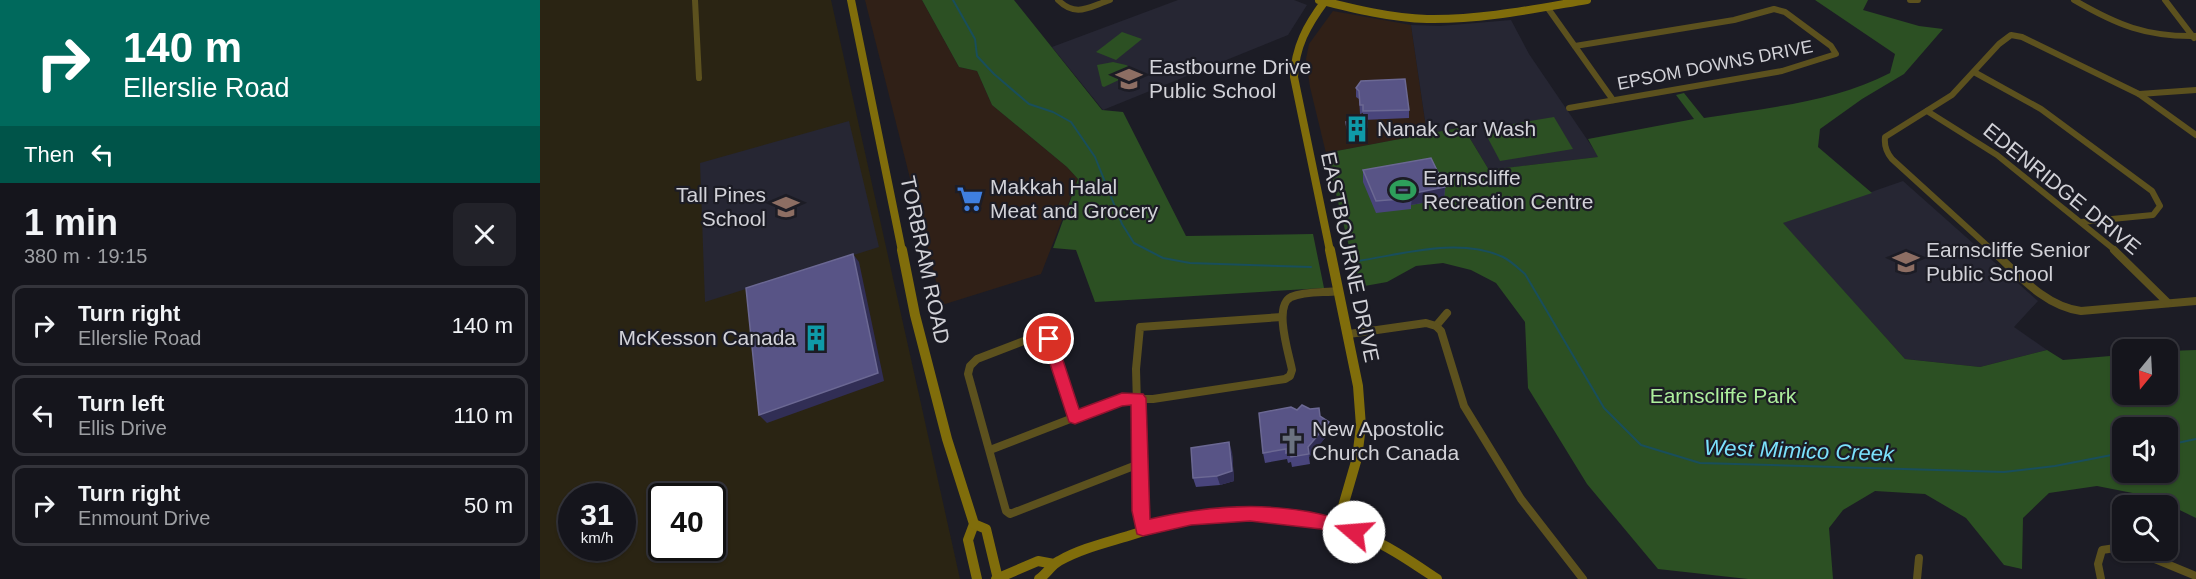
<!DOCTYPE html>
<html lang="en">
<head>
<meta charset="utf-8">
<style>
	body { margin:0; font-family:Arial,sans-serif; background:#222229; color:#f1f3f6; height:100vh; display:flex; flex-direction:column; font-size:22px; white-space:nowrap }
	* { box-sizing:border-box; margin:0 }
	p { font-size:20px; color:#9d9fa3 }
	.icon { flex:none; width:33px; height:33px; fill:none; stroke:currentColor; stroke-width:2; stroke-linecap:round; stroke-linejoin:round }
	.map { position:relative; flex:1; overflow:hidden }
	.panel { display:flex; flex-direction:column; background:#15151c; width:540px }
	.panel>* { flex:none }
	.guide { background:#00695c; color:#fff; overflow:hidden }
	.needle { width:39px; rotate:198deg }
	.buttons { position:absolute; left:1572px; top:339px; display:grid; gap:12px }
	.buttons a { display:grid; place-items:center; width:66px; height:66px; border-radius:12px; background:#15151c; box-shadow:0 2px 4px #0004,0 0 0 2px #34343b; font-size:30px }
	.speed { position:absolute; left:18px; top:483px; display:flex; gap:12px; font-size:30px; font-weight:700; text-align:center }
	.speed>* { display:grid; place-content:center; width:78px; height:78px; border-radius:50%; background:#15151c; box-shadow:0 2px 4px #0004,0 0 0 2px #34343b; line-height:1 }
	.speed small { font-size:15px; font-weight:400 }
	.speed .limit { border:3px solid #111; border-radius:9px; background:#fff; color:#111 }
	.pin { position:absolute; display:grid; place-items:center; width:51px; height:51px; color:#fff; margin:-26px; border:3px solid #fff; border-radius:50%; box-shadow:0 2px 6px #0007 }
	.me { position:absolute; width:66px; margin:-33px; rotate:288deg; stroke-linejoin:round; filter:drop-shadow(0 0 4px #0008) }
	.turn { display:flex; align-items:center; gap:21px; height:126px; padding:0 24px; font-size:27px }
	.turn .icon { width:78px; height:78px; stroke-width:2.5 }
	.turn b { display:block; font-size:42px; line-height:51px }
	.then { display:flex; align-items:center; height:57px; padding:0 24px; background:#0003; gap:12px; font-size:22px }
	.round { display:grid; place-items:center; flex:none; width:63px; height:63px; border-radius:12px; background:#222229 }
	.overview { display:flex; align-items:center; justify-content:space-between; height:102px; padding:0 24px }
	h1 { font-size:36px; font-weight:600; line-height:45px }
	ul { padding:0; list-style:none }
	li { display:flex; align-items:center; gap:18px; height:81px; margin:0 12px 9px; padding:0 12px; border:3px solid #34343b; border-radius:12px }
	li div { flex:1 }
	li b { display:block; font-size:22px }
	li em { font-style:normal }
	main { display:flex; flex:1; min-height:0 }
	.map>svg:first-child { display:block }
	.commercial { fill:#302017 }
	.industrial { fill:#2a2413; fill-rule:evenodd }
	.built { fill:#262633 }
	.green { fill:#2c5023; fill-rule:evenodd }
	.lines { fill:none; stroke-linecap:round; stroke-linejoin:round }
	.stream { stroke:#194e5b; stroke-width:2 }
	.street-far1 { stroke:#5c511e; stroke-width:6 }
	.street { stroke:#5c511e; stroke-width:8 }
	.secondary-far1 { stroke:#806d0b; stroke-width:8 }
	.secondary { stroke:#806d0b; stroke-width:10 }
	.wall { fill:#49457c }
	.shaded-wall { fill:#312e55 }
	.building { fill:#585486; stroke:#6b6893; stroke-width:1.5 }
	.route { fill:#e11d48; stroke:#92132f; stroke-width:1.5 }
	.labels { text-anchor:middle; stroke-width:4.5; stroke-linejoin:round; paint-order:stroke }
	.far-street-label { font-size:18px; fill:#d2d2d8; stroke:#1c1c25 }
	.poi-label { font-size:21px; fill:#d2d2d8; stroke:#1c1c25; text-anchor:start }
	.street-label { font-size:21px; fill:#d2d2d8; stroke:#1c1c25 }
	.park-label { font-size:21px; fill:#adee9c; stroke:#1c1c25 }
	.water-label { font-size:22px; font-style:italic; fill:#7be1fc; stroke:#1c1c25 }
</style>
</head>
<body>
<main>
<section class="panel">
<div class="guide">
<div class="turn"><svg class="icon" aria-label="right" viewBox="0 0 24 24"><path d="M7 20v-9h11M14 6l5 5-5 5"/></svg><div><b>140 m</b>Ellerslie Road</div></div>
<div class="then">Then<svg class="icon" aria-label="left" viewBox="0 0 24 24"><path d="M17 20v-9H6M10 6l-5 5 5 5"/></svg></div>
</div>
<div class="overview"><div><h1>1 min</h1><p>380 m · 19:15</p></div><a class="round"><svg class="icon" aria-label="close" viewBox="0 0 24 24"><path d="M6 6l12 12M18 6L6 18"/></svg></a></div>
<ul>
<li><svg class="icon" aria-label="right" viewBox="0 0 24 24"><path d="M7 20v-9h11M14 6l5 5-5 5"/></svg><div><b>Turn right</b><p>Ellerslie Road</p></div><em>140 m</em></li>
<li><svg class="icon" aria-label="left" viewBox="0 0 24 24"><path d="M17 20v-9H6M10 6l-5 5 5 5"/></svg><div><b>Turn left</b><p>Ellis Drive</p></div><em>110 m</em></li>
<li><svg class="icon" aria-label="right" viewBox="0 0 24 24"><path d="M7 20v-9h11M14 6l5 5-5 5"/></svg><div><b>Turn right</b><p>Enmount Drive</p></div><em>50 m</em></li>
</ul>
</section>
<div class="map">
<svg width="1656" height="579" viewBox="0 0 1656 579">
	<rect width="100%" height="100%" fill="#1c1c25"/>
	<g class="commercial">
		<polygon points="325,0 382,0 419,67 437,71 452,105 527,167 538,179 501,274 402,305"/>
		<polygon points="793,11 871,25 887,134 786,153 770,87 766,59 769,44"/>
	</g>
	<path class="industrial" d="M0 0H291L420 579H0ZM32 496H82V548H32ZM122 496H172V548H122Z"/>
	<g class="built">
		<polygon points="638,0 754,0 767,5 748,35 563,110 512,47"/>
		<polygon points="971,20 989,54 1059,157 949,170 923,127 887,134 871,25 900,26"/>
		<polygon points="309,121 339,247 165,302 160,163"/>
		<polygon points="1363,181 1498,301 1474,327 1507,350 1440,367 1365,359 1242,223"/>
	</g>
	<g class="green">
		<polygon points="382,0 474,0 562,110 583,112 646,236 773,234 784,288 555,302 536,250 513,248 538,179 527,167 452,105 437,71 419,67"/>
		<path d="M1275 0H1328L1323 10 1379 26 1403 29 1364 74 1322 99 1280 129 1278 147 1332 193 1243 223 1365 359 1440 367 1507 350 1523 360 1582 355V394H1628V351L1656 350V518L1613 497 1557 486 1509 493 1483 518 1482 569 1464 565 1426 518 1385 494 1335 491 1303 510 1289 528 1293 579H1208L1118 569 1047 484 988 388 985 322 956 283 931 270 903 263 876 266 847 282 819 287 786 153 923 127 949 170 1058 157 1048 139 1154 119 1136 95 1144 93 1164 118C1226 108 1294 102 1350 73L1355 54ZM1582 428H1628V472H1582Z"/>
		<polygon points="582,32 602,39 576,60 556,52"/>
		<polygon points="573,62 586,65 598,71 564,87 562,86 557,65"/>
		<polygon points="1014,117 1033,149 960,161 943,129"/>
	</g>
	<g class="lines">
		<g class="stream">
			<polyline points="413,0 435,39 437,56 454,74 489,104 513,112 531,122 555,157 582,224 594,243 623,258 650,263 771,267"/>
			<path d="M818 261C864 254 918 237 963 257 971 261 978 268 985 274L1064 408 1101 445 1160 463 1464 472 1515 466 1582 453"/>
			<polyline points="1628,445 1656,439"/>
		</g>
		<g class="street-far1">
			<polyline points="155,0 159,78"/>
			<path d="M518 0C536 18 549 7 570 0"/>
			<polyline points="1370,0 1378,0"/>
			<path d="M1534 0C1577 25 1606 37 1656 36"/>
			<polyline points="1625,0 1654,38"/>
			<polyline points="1007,7 1073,100"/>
			<polyline points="1434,72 1501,109 1612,191 1620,206 1613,215 1541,222"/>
			<polyline points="1599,94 1656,90"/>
			<polyline points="1029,108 1242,71 1296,54 1291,46 1245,12 1234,9 1194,20 1035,46"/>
			<polyline points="1387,111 1457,155 1576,251"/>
			<path d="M1453 251 1352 159C1346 152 1344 146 1345 137L1412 95 1459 44 1471 35 1482 37 1599 94 1656 135"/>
		</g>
		<g class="street">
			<path d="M1452 250C1478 274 1504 306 1541 311L1656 301"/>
			<polyline points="1574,250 1628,303"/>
			<polyline points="896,326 907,313"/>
			<polyline points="809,334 886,323 896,326 901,331 924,406 981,499 1043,579"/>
			<polyline points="535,417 509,339 497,336 437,359 430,366 428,374 466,511 470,514 599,464"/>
			<path d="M450 450 582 399H613L745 379 750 376 752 370C749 354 733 306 751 297 766 291 784 293 799 291"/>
			<polyline points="603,529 600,511 596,369 600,327 742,317"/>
			<polyline points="1593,550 1656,576"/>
			<polyline points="1377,579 1379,558"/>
			<polyline points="1561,579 1558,564 1562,550 1582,547"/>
		</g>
		<g class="secondary-far1">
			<polyline points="311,0 362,251"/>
			<path d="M779 0C815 9 851 18 887 19 941 20 994 9 1047 0"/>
			<path d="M785 1C767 25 755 47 754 77L790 251"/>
		</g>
		<g class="secondary">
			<polyline points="362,250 375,315 407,439 434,524 428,540 437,579"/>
			<polyline points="790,250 818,386 821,426 817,458 797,527"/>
			<polyline points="434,524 446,529 458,579"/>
			<polyline points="456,579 498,561 514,564"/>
			<path d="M499 579C507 574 511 565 519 561 540 549 565 543 588 536 664 511 746 505 822 535 849 546 873 563 897 579"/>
		</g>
	</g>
	<g class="wall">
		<polygon points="816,88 869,110 869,118 823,120 823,113 820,114 819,99 816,97"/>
		<polygon points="827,121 827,133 807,134 806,122"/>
		<polygon points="823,170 905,187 904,199 871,205 871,209 836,213 823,182"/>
		<polygon points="757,410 780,416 790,432 769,457 770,464 752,467 751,462 748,463 747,459 725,463 723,453"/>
		<polygon points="692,452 694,481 680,485 656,487 653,478"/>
	</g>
	<g class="shaded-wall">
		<polygon points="905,187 904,199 871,205 872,198 870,194"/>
		<polygon points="313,254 319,262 344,381 227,423 219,415"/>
		<polygon points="789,422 790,432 769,457 768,447"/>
		<polygon points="689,442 692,452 694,481 680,485 677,476"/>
	</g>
	<g class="building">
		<polygon points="865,79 869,110 823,111 823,105 820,105 819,91 816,88 821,81"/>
		<polygon points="827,121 827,127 807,128 806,122"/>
		<polygon points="891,158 905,187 870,194 872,198 836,201 823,170"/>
		<polygon points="313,254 338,373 219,415 206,288"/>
		<polygon points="762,405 770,409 779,408 780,416 789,422 768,447 769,454 751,457 750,452 746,453 746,449 723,453 719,413 751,407 757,410"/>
		<polygon points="689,442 692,471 677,476 653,478 651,448"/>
	</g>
	<path class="route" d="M509 333 514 335 516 339 539 409 582 393 603 394 606 398 610 519C679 503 753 500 819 526L822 532 819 537 814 540 781 529 710 521 651 525 603 536 597 534 592 511 591 405 582 406 535 424 529 422 502 339 504 335Z"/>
	<defs>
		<g id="school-bare" transform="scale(2.07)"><path d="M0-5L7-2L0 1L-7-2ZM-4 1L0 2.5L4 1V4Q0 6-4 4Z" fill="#8d6e63" stroke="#1c1c25" stroke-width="2.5" paint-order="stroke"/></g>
		<g id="building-bare" transform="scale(2.07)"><path d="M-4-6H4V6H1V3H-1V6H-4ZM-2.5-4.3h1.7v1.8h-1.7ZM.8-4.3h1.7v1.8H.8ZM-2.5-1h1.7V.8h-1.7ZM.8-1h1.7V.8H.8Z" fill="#0f9aa8" stroke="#1c1c25" stroke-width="2.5" paint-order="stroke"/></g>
		<g id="stadium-bare" transform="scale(2.07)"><path d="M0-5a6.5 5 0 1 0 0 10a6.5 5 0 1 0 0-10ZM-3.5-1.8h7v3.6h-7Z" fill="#2e9e5b" stroke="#1c1c25" stroke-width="2.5" paint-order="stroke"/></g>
		<g id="supermarket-bare" transform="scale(2.07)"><path d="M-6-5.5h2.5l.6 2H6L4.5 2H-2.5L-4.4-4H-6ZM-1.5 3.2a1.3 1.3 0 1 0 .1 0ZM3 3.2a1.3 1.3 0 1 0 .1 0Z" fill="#3f7fe0" stroke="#1c1c25" stroke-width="2.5" paint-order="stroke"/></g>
		<g id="church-bare" transform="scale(2.07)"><path d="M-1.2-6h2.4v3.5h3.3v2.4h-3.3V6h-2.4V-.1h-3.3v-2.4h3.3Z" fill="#6b7280" stroke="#1c1c25" stroke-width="2.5" paint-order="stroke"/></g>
	</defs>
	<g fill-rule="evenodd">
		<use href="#school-bare" x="589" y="79"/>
		<use href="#building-bare" x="817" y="129"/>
		<use href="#stadium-bare" x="863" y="190"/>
		<use href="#supermarket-bare" x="430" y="199"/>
		<use href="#school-bare" x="246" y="207"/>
		<use href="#school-bare" x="1366" y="262"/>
		<use href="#building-bare" x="276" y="338"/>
		<use href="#church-bare" x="752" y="441"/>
	</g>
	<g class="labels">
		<g class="far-street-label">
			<text transform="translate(1175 65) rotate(-11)" y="6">EPSOM DOWNS DRIVE</text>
		</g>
		<g class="poi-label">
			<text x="609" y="74">Eastbourne Drive<tspan x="609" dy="24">Public School</tspan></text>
			<text x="837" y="136">Nanak Car Wash</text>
			<text x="883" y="185">Earnscliffe<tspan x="883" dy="24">Recreation Centre</tspan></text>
			<text x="450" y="194">Makkah Halal<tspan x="450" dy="24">Meat and Grocery</tspan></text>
			<text x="226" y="202" text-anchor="end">Tall Pines<tspan x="226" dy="24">School</tspan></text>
			<text x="1386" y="257">Earnscliffe Senior<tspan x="1386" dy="24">Public School</tspan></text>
			<text x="256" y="345" text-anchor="end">McKesson Canada</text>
			<text x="772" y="436">New Apostolic<tspan x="772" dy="24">Church Canada</tspan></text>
		</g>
		<g class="street-label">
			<text transform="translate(1522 189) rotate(39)" y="7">EDENRIDGE DRIVE</text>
			<text transform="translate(810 257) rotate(78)" y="7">EASTBOURNE DRIVE</text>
			<text transform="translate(385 260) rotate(78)" y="7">TORBRAM ROAD</text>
		</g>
		<g class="park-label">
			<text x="1183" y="403">Earnscliffe Park</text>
		</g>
		<g class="water-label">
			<text transform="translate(1259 450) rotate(2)" y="8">West Mimico Creek</text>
		</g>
	</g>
</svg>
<div class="buttons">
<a><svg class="needle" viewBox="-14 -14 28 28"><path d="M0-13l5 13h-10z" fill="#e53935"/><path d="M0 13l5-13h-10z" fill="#9d9fa3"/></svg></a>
<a><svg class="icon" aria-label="sound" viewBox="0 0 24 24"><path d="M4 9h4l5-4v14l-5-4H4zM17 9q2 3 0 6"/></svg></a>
<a><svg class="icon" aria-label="search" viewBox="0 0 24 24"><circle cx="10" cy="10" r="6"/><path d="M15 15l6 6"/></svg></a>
</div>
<div class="speed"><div>31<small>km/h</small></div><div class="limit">40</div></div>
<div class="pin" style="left:509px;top:339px;background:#d93025"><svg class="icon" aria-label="arrive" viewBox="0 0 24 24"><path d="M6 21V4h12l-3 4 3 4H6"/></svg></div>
<svg class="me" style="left:814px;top:532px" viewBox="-20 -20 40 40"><circle r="19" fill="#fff"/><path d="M0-13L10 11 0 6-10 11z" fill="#e11d48"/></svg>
</div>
</main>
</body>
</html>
